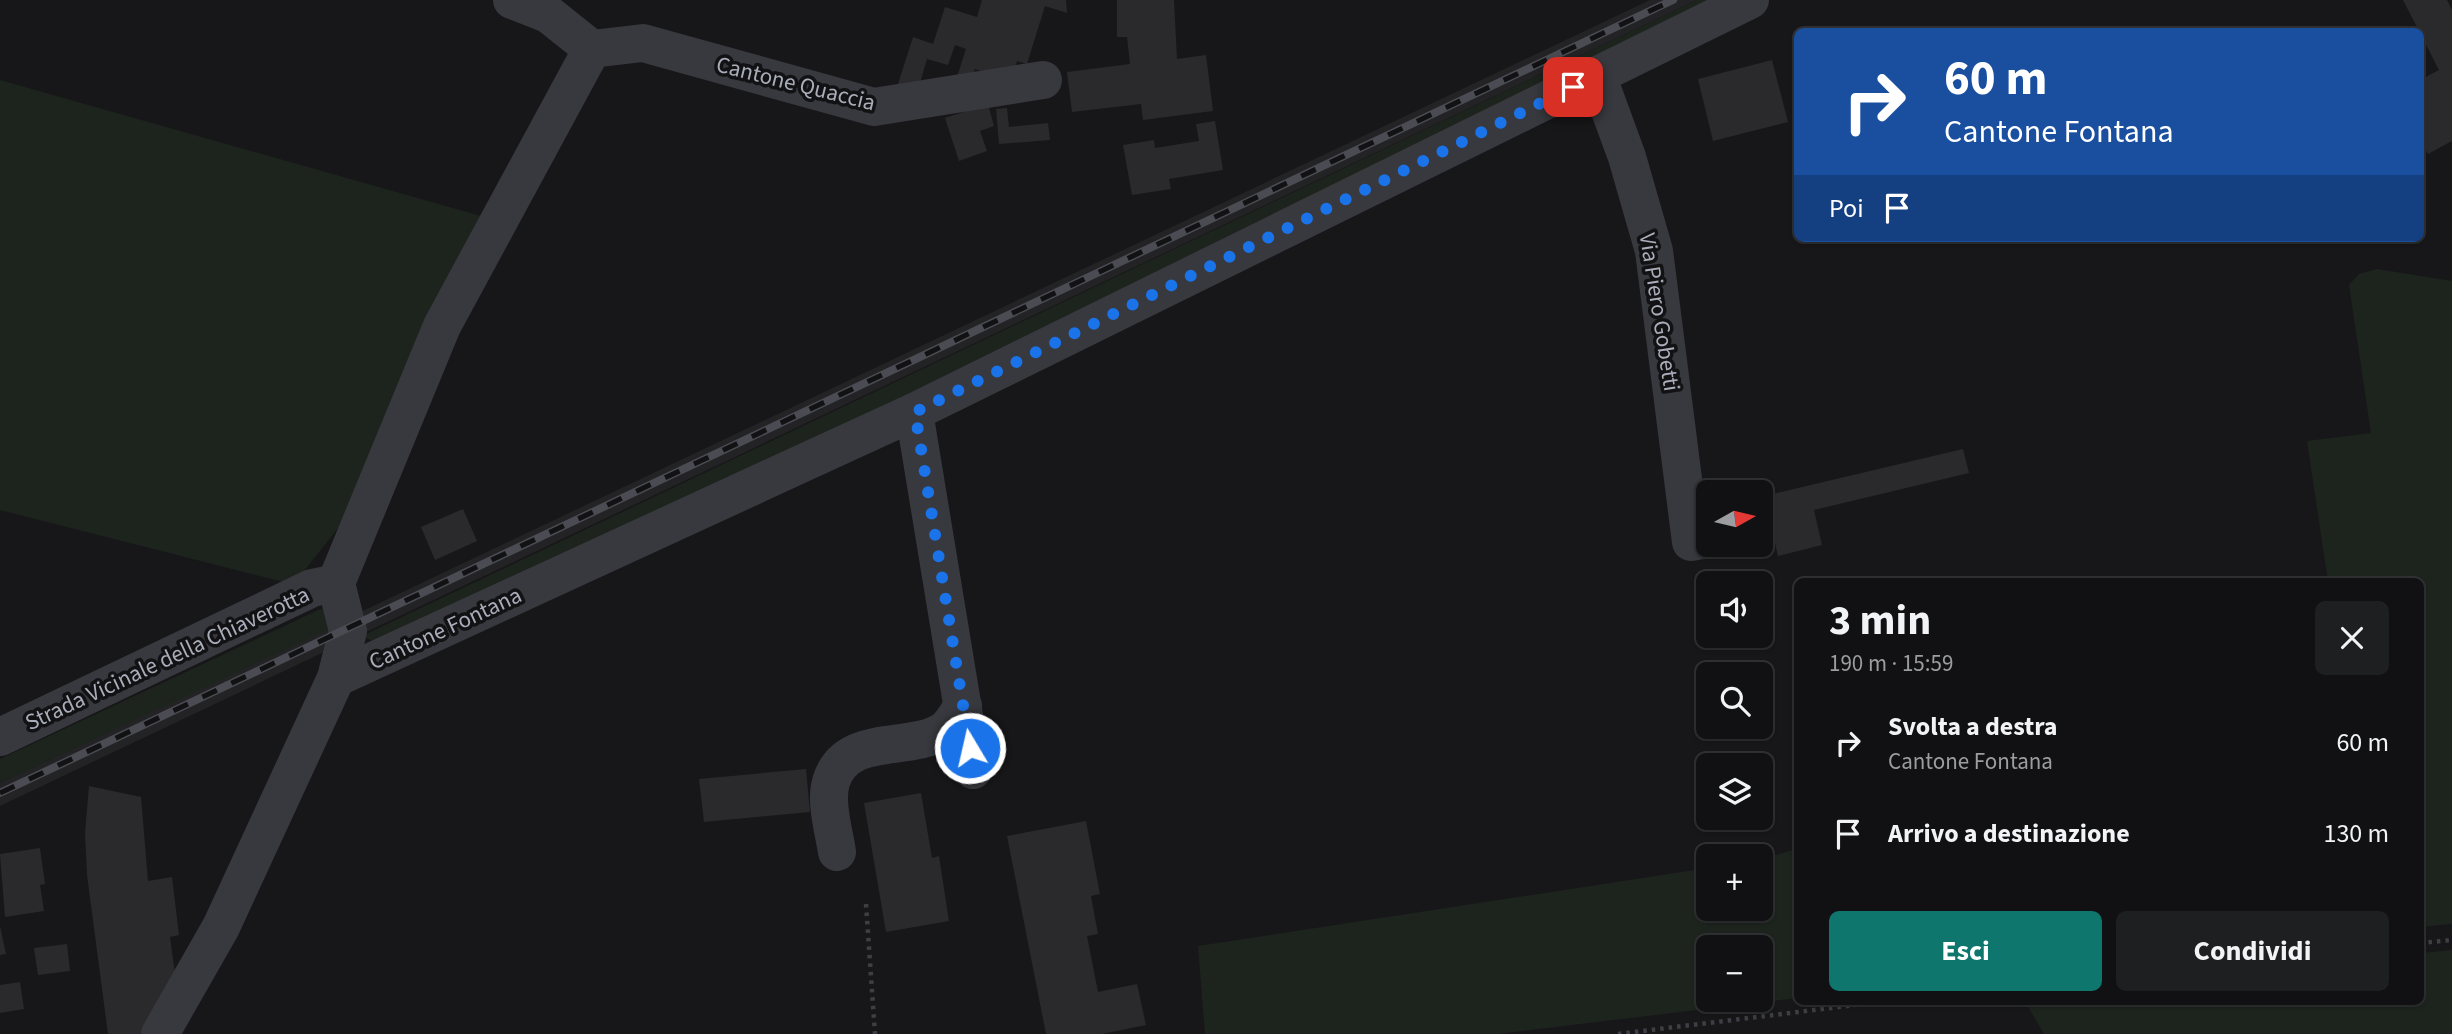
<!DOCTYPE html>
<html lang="it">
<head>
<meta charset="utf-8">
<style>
	body { margin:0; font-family:"Source Sans 3",sans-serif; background:#1e1f21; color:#f1f3f6; height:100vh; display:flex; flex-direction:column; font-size:26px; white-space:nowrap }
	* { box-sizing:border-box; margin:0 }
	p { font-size:23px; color:#9c9da0 }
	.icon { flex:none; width:38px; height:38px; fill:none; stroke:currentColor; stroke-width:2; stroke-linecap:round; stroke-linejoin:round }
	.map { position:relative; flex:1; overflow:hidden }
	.side { position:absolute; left:1794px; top:578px; width:630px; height:427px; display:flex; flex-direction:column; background:#111113; border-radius:10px; box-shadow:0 2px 5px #0004,0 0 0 2px #303133 }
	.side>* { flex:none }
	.banner { position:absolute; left:1794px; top:28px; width:630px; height:214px; border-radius:10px; box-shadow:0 2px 5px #0004,0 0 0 2px #303133; background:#1a4fa0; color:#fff; overflow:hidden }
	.needle { width:46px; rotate:82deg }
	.controls { position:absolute; left:1696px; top:480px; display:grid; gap:14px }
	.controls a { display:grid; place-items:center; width:77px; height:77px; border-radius:10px; background:#111113; box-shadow:0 2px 5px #0004,0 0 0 2px #303133; font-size:35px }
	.pin { position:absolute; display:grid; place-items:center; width:60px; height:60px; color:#fff; margin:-30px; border-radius:14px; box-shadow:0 4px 10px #0006 }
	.me { position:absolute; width:77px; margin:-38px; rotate:351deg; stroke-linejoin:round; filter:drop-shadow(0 0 5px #0008) }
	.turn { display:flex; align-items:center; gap:24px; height:147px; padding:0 35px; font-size:32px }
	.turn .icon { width:91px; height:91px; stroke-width:2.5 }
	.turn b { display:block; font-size:49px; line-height:60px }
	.then { display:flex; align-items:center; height:66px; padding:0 35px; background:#0003; gap:14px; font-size:26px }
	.round { display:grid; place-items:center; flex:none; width:74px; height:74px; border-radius:10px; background:#1e1f21 }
	.headline { display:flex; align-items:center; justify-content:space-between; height:119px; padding:0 35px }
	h1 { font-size:42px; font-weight:700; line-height:52px }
	.primary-button { display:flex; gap:14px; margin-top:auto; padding:14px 35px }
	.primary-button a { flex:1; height:80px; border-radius:10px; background:#0f766e; color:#fff; font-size:28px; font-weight:700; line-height:80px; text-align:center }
	.primary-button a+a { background:#1e1f21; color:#f1f3f6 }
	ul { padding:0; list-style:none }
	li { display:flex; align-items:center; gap:21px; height:91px; padding:0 35px }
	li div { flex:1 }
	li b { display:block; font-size:26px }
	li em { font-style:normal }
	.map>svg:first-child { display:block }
	.built { fill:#232326 }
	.green { fill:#1d241e; fill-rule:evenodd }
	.building { fill:#2a2a2d }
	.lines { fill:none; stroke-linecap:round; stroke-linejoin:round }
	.path { stroke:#3e3f45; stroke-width:4.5; stroke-dasharray:3.5 5; stroke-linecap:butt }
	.street { stroke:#38393e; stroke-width:38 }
	.rail-casing { stroke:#4b4c53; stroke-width:8 }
	.rail { stroke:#121214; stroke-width:5; stroke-dasharray:16; stroke-linecap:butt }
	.route { stroke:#1a73e8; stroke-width:12; stroke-dasharray:0 21.6 }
	.labels { text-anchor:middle; stroke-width:7; stroke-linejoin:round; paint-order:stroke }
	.street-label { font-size:23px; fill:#a9adb9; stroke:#121214 }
</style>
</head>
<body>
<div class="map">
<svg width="2452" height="1034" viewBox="0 0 2452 1034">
	<rect width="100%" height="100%" fill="#171719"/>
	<polygon class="built" points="1650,0 1697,0 0,806 0,783"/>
	<g class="green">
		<polygon points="1697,0 1718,0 961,372 375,642 362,636"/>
		<polygon points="0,80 481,216 339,527 303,572 288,583 0,510"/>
		<polygon points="2377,269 2452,281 2452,924 2420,927 2420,581 2328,581 2307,441 2371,433 2349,285 2359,274"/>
		<polygon points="325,607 338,625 0,783 0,759"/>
		<path d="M1797 849V998L1497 1034H1205L1198 946 1708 868V908H1760L1761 859ZM1708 947H1760V999H1708Z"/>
		<polygon points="2452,950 2452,1034 2044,1034 2025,1001 2420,1001 2420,953"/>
	</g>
	<g class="building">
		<polygon points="982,0 1066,0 1067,13 1045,6 1027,64 1017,61 1014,70 1003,67 1002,72 993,75 975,69 969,88 955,83 966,49 955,45 948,65 927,59 917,93 897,87 913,37 933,44 945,7 977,17"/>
		<polygon points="1117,0 1174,0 1177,59 1206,55 1213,111 1143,120 1141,104 1072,112 1067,72 1130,64 1127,37 1117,37"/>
		<polygon points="2403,0 2447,0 2452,10 2452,141 2428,154 2420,140 2420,80 2439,70"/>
		<polygon points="1772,60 1788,122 1713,141 1698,79"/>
		<polygon points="988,104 994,126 980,131 987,151 959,161 945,118"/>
		<polygon points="1007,108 1009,127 1048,123 1050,140 999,144 996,109"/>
		<polygon points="1215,121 1223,170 1169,179 1171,189 1132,195 1123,145 1154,140 1155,148 1199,141 1196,124"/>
		<polygon points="1963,449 1969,473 1814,510 1822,545 1778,556 1764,496"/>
		<polygon points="463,509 477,541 435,560 421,527"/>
		<polygon points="806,769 810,812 704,822 699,779"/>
		<polygon points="89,786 141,797 148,881 172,877 179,935 170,937 176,981 152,1034 108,1034 87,875 85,833"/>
		<polygon points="921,793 932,858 939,856 949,921 886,932 864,803"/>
		<polygon points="1086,821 1100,894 1091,896 1098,934 1087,936 1098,992 1137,984 1146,1025 1102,1034 1046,1034 1007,836"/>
		<polygon points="40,848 45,884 40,885 44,911 5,917 0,854"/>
		<polygon points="0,926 6,954 0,955"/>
		<polygon points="67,944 70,971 38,975 34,948"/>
		<polygon points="20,982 24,1009 0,1013 0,985"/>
	</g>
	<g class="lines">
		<g class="path">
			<polyline points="866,904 875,1034"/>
			<polyline points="2420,943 2452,940"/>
			<polyline points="1618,1034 1888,1001"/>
		</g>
		<g class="street">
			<polyline points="512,0 548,14 592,49"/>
			<polyline points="592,49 643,43 874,107 1043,80"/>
			<polyline points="1597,75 1627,157 1654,251 1691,542 1707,539"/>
			<polyline points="914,412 973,770"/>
			<polyline points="336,678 914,412 1750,0"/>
			<polyline points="0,737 312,588 336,583"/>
			<path d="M837 852C834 832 825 802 831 782 846 732 908 753 943 731 951 726 957 714 963 706"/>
			<polyline points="160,1034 221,927 336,678 348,631 336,583 442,326 592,49"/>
		</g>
		<g class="rail-casing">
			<polyline id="rail" points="0,793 1673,0"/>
		</g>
		<use href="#rail" class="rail"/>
	</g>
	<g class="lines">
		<polyline class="route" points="970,748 915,412 1573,87"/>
	</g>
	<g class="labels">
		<g class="street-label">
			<text transform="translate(796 83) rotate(14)" y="8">Cantone Quaccia</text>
			<text transform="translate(1660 312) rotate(81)" y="8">Via Piero Gobetti</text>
			<text transform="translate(445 628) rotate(-25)" y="8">Cantone Fontana</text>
			<text transform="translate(167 658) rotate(-25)" y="8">Strada Vicinale della Chiaverotta</text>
		</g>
	</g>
</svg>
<div class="controls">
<a><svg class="needle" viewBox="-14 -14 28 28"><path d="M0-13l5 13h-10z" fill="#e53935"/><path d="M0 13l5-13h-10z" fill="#9c9da0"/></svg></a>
<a><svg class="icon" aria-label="sound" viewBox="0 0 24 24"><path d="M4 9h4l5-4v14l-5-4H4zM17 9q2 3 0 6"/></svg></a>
<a><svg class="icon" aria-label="search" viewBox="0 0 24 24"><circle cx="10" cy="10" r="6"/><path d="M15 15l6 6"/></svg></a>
<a><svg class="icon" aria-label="layers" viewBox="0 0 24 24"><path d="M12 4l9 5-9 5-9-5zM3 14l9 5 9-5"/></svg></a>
<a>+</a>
<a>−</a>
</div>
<div class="pin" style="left:1573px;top:87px;background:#d93025"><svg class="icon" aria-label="arrive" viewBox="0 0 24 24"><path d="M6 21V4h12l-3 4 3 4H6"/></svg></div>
<svg class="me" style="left:970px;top:748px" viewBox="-20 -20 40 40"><circle r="17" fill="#1a73e8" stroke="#fff" stroke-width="3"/><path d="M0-11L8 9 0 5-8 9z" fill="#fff"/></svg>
<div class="banner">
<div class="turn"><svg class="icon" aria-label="right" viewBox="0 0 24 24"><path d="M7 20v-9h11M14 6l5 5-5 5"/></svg><div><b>60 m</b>Cantone Fontana</div></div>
<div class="then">Poi<svg class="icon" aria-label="arrive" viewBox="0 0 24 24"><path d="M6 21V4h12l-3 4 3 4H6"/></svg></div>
</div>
<section class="side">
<div class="headline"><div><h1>3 min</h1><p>190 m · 15:59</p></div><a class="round"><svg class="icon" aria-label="close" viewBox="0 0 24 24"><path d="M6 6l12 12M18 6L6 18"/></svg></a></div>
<ul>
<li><svg class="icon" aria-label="right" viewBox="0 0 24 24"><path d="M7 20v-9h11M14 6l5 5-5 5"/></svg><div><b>Svolta a destra</b><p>Cantone Fontana</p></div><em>60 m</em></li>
<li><svg class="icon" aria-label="arrive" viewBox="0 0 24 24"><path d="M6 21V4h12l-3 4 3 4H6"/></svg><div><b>Arrivo a destinazione</b></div><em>130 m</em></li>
</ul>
<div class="primary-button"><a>Esci</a><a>Condividi</a></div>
</section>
</div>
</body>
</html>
